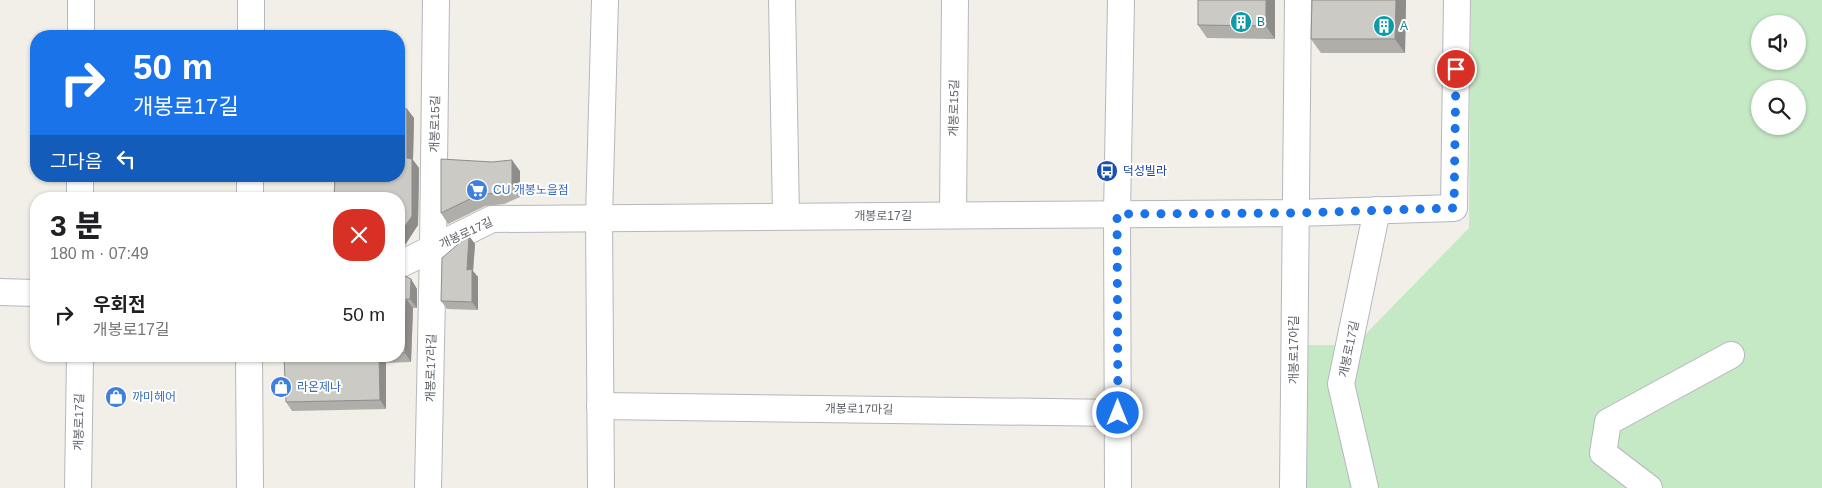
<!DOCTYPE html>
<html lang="ko">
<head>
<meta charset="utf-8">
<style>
	body { margin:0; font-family:Arial,"Noto Sans KR",sans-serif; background:#f2f2f2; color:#202124; height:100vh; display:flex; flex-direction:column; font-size:19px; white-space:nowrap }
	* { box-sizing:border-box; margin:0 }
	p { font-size:16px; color:#757577 }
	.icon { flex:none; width:28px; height:28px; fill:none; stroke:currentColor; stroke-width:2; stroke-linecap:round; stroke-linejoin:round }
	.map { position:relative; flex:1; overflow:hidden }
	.drawer { position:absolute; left:30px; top:192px; width:375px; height:170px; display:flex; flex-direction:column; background:#fff; border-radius:20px; box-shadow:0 1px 4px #0004 }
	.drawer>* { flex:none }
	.banner { position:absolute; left:30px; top:30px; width:375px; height:152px; border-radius:20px; box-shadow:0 1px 4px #0004; background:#1a73e8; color:#fff; overflow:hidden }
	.buttons { position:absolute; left:1751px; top:15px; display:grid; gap:10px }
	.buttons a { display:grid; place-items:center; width:55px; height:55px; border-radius:50%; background:#fff; box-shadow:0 1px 4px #0004; font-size:25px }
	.pin { position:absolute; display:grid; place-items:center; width:42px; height:42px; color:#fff; margin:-21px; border:2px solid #fff; border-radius:50%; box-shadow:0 1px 5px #0007 }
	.me { position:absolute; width:55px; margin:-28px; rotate:0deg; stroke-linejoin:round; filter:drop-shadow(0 0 4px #0008) }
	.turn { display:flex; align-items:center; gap:18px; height:105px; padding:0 20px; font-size:22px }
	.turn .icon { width:65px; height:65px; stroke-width:2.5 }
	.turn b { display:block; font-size:35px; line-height:42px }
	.then { display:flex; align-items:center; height:48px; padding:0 20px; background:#0003; gap:10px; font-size:19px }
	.round { display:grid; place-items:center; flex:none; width:52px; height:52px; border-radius:20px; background:#f2f2f2 }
	.headline { display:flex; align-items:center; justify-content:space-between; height:85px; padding:0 20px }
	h1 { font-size:30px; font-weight:800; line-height:38px }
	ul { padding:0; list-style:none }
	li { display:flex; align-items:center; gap:15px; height:75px; padding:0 20px }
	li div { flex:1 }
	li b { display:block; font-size:19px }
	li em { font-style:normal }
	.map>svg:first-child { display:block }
	.green { fill:#c5e8c5; fill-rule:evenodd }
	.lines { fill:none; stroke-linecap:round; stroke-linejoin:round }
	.minor-casing { stroke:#b5b8bc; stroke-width:28 }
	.minor { stroke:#fff; stroke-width:26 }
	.wall { fill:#afaea9 }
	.shaded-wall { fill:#8f8d8a }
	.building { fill:#cccac5; stroke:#8f8d8a }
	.route { stroke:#1a73e8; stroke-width:9; stroke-dasharray:0 16.2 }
	.labels { text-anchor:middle; stroke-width:4; stroke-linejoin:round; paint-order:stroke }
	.culture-label { font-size:12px; fill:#0d838f; stroke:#fff; text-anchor:start }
	.street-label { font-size:12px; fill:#5f6368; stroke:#fff }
	.transit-label { font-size:12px; fill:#164399; stroke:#fff; text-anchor:start }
	.shop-label { font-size:12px; fill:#366cbe; stroke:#fff; text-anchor:start }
</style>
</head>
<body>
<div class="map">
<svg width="1822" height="488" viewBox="0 0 1822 488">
	<rect width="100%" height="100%" fill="#f1efe8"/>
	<path class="green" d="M1471 0H1822V488H1293L1295 345H1355L1469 228ZM1760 24H1798V61H1760ZM1760 89H1798V126H1760Z"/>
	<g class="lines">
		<g class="minor-casing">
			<g id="minor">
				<polyline points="782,0 786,216"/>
				<polyline points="81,36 81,0"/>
				<polyline points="251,36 251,0"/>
				<polyline points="80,199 80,176"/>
				<polyline points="250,199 250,176"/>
				<polyline points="953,215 955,0"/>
				<polyline points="399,265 492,219 1296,213 1454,208 1457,0"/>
				<polyline points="0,292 36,293"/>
				<polyline points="249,356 250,488"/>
				<polyline points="600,406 1118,413"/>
				<polyline points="78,488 80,356"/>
				<polyline points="428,488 433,248 436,0"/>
				<polyline points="601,488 599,218 605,0"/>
				<polyline points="1118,488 1117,214 1121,0"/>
				<polyline points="1293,488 1298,0"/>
				<polyline points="1365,488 1341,384 1377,210"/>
				<polyline points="1649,488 1603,453 1608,422 1731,355"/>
			</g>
		</g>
		<use href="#minor" class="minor"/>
	</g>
	<g class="wall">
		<polygon points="1198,0 1275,0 1275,39 1207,38 1198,25"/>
		<polygon points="1312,0 1406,0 1405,53 1321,53 1311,39"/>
		<polygon points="407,109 414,118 413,160 419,168 418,225 405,245 399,249 399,199"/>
		<polygon points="520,171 520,197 504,204 485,206 448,224 441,213"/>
		<polygon points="469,236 475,244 473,271 478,277 478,310 447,309 441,301"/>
		<polygon points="399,273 411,279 417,289 417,308 413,308 411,362 386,363 386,409 292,411 286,402 311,356 399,356"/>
	</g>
	<g class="shaded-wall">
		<polygon points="1266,0 1275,0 1275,39 1266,26"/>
		<polygon points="1396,0 1406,0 1405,53 1395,39"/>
		<polygon points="407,109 414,118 413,160 419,168 418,225 405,245 399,236 407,158"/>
		<polygon points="512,160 520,171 520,197 512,186"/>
		<polygon points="469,236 475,244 473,271 478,277 478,310 472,302 467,270"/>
		<polygon points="411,279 417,289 417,308 410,299"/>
		<polygon points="406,299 413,308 411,362 405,353"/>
		<polygon points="379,356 382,356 386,363 386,409 380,400"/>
	</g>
	<g class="building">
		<polygon points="1198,0 1266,0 1266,26 1198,25"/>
		<polygon points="1312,0 1396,0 1395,39 1311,39"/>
		<polygon points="399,108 407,109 407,158 412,159 412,216 399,235 399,199 334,199 335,176 399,176"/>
		<polygon points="441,159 492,162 512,160 512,186 496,193 478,195 441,213"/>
		<polygon points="469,236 467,270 472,269 472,302 441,301 442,258 464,239"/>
		<polygon points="399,273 411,279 410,299 406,299 405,353 399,353"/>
		<polygon points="311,356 379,356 380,400 286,402 284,357"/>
	</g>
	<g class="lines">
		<polyline class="route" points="1118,413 1117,214 1296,213 1454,208 1456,69"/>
	</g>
	<defs>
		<g id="building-disc" transform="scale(1.125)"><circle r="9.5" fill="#0f9aa8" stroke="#fff"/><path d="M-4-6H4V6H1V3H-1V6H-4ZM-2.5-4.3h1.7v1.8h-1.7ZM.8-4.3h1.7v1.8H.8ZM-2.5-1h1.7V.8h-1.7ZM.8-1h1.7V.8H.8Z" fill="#fff"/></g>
		<g id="bus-disc" transform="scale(1.125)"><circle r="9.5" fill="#1a4fb4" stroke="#fff"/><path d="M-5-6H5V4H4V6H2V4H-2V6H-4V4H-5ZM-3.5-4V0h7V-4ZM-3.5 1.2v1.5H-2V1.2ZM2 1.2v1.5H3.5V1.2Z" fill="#fff"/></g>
		<g id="supermarket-disc" transform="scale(1.125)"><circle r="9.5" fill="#3f7fe0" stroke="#fff"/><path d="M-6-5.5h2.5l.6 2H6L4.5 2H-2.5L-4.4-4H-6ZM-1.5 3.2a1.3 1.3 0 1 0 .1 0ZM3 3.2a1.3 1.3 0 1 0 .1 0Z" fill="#fff"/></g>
		<g id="shop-disc" transform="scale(1.125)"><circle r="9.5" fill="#3f7fe0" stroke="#fff"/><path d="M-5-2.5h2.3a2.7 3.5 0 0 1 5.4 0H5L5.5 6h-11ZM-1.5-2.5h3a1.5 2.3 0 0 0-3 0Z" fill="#fff"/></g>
	</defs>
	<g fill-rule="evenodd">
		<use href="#building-disc" x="1241" y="22"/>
		<use href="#building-disc" x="1384" y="26"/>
		<use href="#bus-disc" x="1107" y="171"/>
		<use href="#supermarket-disc" x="477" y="190"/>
		<use href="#shop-disc" x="281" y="387"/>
		<use href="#shop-disc" x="116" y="397"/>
	</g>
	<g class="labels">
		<g class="culture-label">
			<text x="1257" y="26">B</text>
			<text x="1400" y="30">A</text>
		</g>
		<g class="street-label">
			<text transform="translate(954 108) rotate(-89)" y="4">개봉로15길</text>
			<text transform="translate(435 124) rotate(-89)" y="4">개봉로15길</text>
			<text x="883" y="220">개봉로17길</text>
			<text transform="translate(466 233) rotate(-25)" y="4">개봉로17길</text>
			<text transform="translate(1349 349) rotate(-78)" y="4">개봉로17길</text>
			<text transform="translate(1294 350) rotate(-90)" y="4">개봉로17아길</text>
			<text transform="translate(431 368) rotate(-89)" y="4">개봉로17라길</text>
			<text transform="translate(859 409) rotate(1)" y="4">개봉로17마길</text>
			<text transform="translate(79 422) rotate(-89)" y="4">개봉로17길</text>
		</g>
		<g class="transit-label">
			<text x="1123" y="175">덕성빌라</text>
		</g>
		<g class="shop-label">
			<text x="493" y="194">CU 개봉노을점</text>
			<text x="297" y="391">라온제나</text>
			<text x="132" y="401">까미헤어</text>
		</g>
	</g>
</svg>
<div class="buttons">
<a><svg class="icon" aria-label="sound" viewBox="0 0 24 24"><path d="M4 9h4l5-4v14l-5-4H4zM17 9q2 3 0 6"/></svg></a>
<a><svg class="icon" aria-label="search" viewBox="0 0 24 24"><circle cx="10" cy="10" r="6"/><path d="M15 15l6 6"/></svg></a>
</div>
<div class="pin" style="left:1456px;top:69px;background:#d93025"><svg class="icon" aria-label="arrive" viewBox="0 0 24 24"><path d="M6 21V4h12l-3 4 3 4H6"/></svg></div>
<svg class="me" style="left:1118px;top:413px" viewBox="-20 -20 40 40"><circle r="17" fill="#1a73e8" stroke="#fff" stroke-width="3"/><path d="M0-11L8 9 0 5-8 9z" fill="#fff"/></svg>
<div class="banner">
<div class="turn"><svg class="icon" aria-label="right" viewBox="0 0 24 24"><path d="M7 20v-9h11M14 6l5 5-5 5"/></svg><div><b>50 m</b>개봉로17길</div></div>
<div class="then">그다음<svg class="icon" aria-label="left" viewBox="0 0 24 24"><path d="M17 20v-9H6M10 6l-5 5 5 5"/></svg></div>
</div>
<section class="drawer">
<div class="headline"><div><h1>3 분</h1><p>180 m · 07:49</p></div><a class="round" style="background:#d93025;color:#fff"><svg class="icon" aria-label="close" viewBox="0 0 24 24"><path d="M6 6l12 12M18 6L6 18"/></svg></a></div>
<ul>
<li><svg class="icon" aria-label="right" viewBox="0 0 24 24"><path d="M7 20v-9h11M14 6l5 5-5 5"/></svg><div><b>우회전</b><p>개봉로17길</p></div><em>50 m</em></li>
</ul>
</section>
</div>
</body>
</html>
